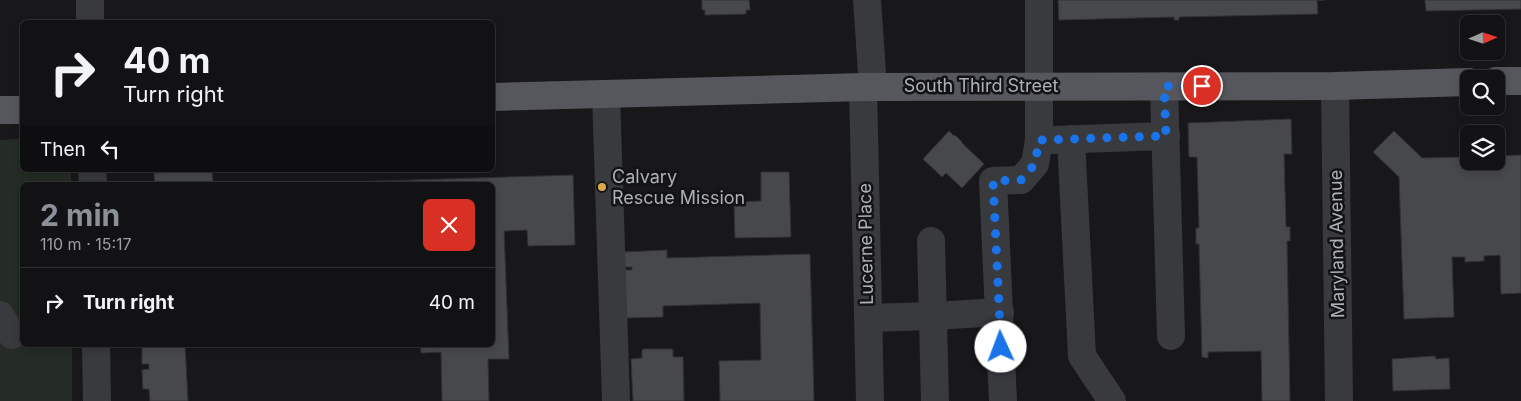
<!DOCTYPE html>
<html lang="en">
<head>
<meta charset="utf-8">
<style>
	body { margin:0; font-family:Inter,sans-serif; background:#1f2022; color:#f1f3f6; height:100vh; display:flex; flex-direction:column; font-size:19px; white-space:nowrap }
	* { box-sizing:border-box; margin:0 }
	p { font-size:16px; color:#9c9ea0 }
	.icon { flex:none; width:28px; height:28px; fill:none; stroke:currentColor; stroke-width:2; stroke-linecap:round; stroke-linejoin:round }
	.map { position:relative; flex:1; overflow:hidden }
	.drawer { position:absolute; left:20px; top:182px; width:475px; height:165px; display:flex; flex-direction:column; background:#121214; border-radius:8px; box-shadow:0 2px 8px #0003,0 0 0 1px #313234 }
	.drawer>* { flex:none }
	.guide { position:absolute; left:20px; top:20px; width:475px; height:152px; border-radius:8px; box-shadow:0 2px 8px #0003,0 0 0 1px #313234; background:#121214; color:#f1f3f6; overflow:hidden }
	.needle { width:32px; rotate:87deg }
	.fabs { position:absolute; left:1460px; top:15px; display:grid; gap:10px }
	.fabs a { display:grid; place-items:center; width:45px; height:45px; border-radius:8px; background:#121214; box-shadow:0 2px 8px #0003,0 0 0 1px #313234; font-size:25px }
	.pin { position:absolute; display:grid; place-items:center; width:42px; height:42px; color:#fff; margin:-21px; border:2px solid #fff; border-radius:50%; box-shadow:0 1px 5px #0007 }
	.me { position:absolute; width:55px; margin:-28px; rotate:358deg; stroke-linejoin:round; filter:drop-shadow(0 0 4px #0008) }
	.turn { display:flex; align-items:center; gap:18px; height:105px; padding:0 20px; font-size:22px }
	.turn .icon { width:65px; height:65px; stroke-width:2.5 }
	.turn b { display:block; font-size:35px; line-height:42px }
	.then { display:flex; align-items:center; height:48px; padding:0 20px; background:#0003; gap:10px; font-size:19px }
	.round { display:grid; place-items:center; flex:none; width:52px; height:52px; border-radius:8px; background:#1f2022 }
	.overview { display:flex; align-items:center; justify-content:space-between; height:85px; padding:0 20px }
	h1 { font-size:30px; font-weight:700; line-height:38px; color:#8c9099 }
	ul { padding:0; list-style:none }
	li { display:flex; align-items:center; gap:15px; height:70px; padding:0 20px; border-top:1px solid #313234 }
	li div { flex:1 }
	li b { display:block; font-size:19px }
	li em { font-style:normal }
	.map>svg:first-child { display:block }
	.green { fill:#242c25 }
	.building { fill:#47484c; stroke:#323235 }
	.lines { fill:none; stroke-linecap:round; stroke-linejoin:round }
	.minor { stroke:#393a3e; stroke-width:28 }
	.major { stroke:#56575d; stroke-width:28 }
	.route { stroke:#1a73e8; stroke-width:9; stroke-dasharray:0 16.2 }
	.poi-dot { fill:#dea94c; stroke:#131315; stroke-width:2 }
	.labels { text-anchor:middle; stroke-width:5; stroke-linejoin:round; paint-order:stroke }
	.street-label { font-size:18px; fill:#acb0b8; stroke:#131315 }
	.poi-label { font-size:18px; fill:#acb0b8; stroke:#131315; text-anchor:start }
</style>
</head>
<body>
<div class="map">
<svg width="1521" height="401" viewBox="0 0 1521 401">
	<rect width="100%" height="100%" fill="#18181a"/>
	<polygon class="green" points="22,139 22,170 71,170 71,185 22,185 22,345 72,345 72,401 0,401 0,140"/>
	<g class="building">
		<polygon points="702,0 749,0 750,10 746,10 746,14 705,15 705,10 702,10"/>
		<polygon points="1058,0 1325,0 1317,0 1318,14 1179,17 1179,20 1174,20 1174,17 1059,20"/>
		<polygon points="1425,0 1521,0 1521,9 1426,11"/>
		<polygon points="1291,119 1292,154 1284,154 1286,227 1290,227 1290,241 1287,241 1290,401 1262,401 1261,351 1208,352 1208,358 1202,357 1199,244 1196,244 1196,228 1199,228 1197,157 1189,157 1188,123"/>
		<polygon points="949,131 954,136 955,135 962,142 962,143 984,164 962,188 946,173 942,177 923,159"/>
		<polygon points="1394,131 1422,158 1469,157 1469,161 1496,161 1496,156 1521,155 1521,293 1501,294 1500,255 1484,256 1484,261 1465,262 1465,257 1452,257 1454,317 1404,319 1399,177 1373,152"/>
		<polygon points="212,171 213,185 155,185 154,173"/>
		<polygon points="761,172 789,172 791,237 735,238 734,202 761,201"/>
		<polygon points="573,175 575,245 528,246 527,230 504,231 509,359 488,359 489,401 442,401 441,352 421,353 420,345 492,345 492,185 348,185 348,182"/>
		<polygon points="667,250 667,258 810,254 814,401 720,401 719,361 761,360 760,303 663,306 663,317 626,318 625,270 632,270 632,267 625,267 624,252"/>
		<polygon points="142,345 185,345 188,401 150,401 149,389 143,389 142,370 149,369 149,364 142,364"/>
		<polygon points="644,349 671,349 673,350 673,357 683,357 684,401 633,401 631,359 642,358 642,350"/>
		<polygon points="1435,356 1436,359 1449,358 1450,389 1393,391 1392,359"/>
	</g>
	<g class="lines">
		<g class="minor">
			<polyline points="90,0 90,22"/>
			<polyline points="867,0 873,87"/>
			<polyline points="1164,86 1171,336"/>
			<polyline points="1335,86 1339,401"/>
			<polyline points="863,87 870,401"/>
			<polyline points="606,94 616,401"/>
			<polyline points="1071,139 1082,356 1112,401"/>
			<polyline points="1052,140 1166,136"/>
			<polyline points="92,170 93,185"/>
			<polyline points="931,241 935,401"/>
			<polyline points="0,315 12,335"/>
			<polyline points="868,318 933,316 1000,312"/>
			<polyline points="96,345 97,401"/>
			<polyline points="1003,401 993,181 1021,180 1035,164 1039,140 1039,0"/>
		</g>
		<g class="major">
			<polyline points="1496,81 1521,81"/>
			<polyline points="492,97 863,87 1335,86 1469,82"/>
			<polyline points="0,110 22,110"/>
		</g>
	</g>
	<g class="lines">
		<polyline class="route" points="1001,347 993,181 1021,180 1035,164 1039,140 1166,136 1164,86 1202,86"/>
	</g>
	<circle class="poi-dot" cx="602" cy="187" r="5"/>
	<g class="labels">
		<g class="street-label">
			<text x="981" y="92">South Third Street</text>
			<text transform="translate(866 244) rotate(-91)" y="6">Lucerne Place</text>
			<text transform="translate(1337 244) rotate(-91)" y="6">Maryland Avenue</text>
		</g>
		<g class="poi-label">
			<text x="612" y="183">Calvary<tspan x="612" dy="21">Rescue Mission</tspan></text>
		</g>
	</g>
</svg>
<div class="fabs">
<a><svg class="needle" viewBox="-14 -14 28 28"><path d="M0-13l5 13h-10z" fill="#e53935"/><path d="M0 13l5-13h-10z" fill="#9c9ea0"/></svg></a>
<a><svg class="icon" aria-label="search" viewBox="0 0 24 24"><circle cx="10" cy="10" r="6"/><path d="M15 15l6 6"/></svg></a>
<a><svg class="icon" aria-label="layers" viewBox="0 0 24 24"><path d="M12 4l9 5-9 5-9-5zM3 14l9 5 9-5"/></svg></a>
</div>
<div class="pin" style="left:1202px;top:86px;background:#d93025"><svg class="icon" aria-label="arrive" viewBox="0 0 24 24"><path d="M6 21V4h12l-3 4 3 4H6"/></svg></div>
<svg class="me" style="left:1001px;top:347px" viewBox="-20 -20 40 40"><circle r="19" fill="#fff"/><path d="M0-13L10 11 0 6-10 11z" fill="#1a73e8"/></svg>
<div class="guide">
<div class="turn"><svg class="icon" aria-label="right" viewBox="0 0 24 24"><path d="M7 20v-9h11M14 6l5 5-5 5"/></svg><div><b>40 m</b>Turn right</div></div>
<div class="then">Then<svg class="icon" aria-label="left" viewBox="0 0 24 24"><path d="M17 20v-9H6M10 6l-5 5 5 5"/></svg></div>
</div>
<section class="drawer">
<div class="overview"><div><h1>2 min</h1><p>110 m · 15:17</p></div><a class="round" style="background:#d93025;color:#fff"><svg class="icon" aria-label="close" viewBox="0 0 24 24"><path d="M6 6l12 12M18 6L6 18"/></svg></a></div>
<ul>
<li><svg class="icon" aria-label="right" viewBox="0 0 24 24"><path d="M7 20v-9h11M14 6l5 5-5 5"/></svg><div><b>Turn right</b></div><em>40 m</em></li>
</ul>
</section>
</div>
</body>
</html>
